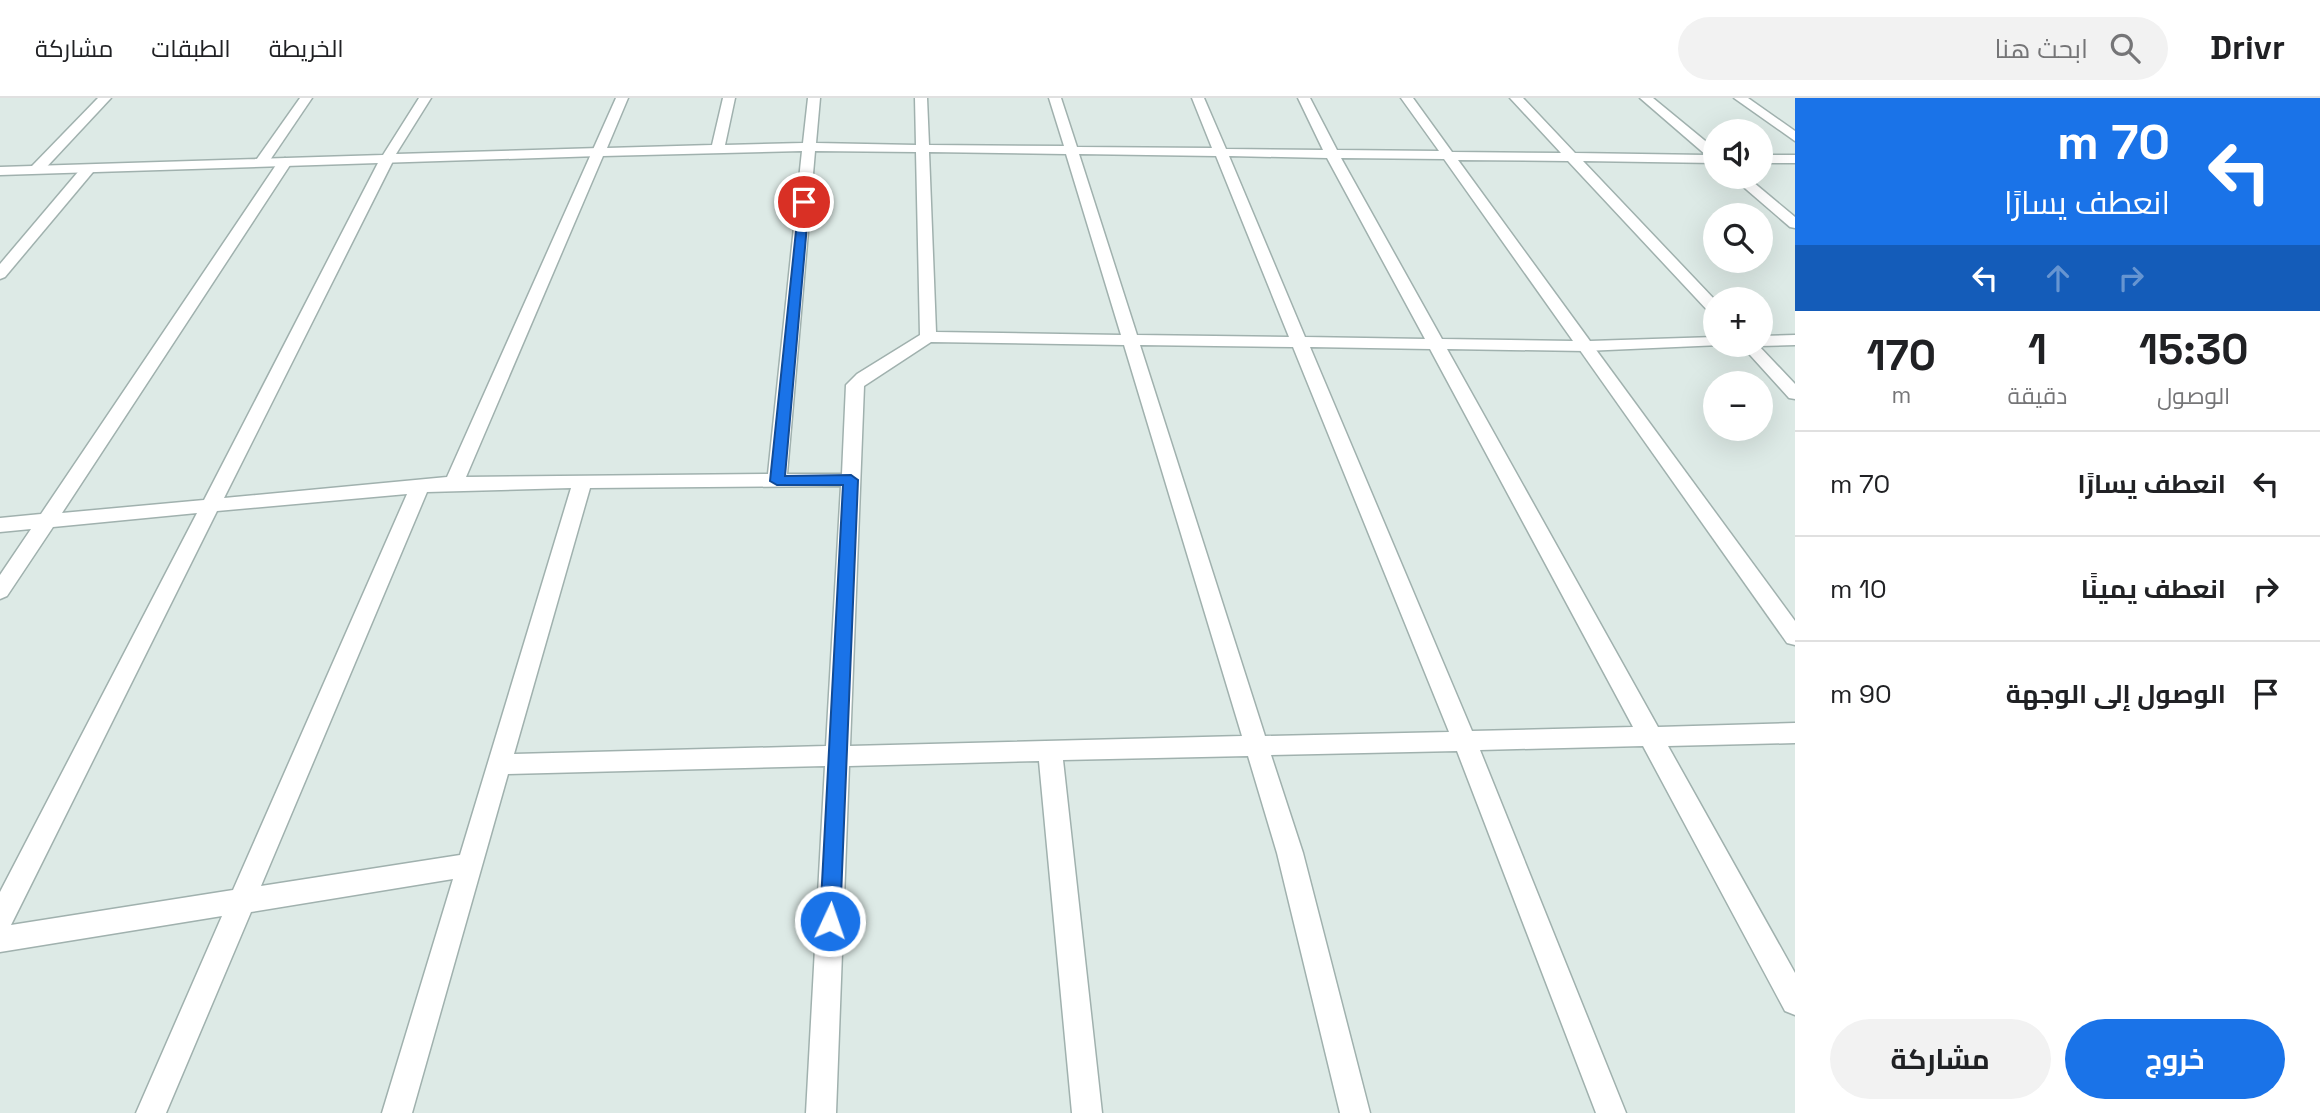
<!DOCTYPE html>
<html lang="ar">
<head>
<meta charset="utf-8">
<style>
	body { margin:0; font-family:"Space Grotesk",Cairo,sans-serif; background:#f2f2f2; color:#202124; direction:rtl; height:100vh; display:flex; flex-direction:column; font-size:26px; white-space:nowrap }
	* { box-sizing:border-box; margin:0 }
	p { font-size:23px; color:#757577 }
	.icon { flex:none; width:38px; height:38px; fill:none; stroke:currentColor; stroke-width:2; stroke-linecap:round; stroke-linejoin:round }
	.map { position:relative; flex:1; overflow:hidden; direction:ltr }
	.panel { display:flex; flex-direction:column; background:#fff; width:525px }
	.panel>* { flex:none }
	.banner { background:#1a73e8; color:#fff; overflow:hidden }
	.tools { position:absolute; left:1703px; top:21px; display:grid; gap:14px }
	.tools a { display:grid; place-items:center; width:70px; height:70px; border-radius:50%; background:#fff; box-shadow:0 7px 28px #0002; font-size:35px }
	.pin { position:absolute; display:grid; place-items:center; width:60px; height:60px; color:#fff; margin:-30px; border:4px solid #fff; border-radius:50%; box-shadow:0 2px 7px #0007 }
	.me { position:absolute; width:77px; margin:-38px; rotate:3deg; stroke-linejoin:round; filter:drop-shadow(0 0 5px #0008) }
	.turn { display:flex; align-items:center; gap:24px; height:147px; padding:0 35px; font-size:32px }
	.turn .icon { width:91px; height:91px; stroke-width:2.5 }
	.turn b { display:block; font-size:49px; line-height:60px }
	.lanes { display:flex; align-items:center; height:66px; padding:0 35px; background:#0003; justify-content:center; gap:35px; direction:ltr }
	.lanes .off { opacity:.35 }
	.eta { display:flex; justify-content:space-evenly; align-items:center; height:119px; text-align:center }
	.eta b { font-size:42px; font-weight:700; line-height:49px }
	.button { display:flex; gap:14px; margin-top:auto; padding:14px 35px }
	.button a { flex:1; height:80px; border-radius:42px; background:#1a73e8; color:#fff; font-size:28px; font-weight:700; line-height:80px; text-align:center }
	.button a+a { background:#f2f2f2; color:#202124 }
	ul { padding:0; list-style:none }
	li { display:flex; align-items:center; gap:21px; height:105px; padding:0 35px; border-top:2px solid #e0e0e0 }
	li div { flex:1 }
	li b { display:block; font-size:26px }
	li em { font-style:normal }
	header { display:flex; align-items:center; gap:42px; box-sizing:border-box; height:98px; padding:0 35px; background:#fff; border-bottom:2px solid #e0e0e0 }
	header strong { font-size:33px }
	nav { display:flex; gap:38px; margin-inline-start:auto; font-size:24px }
	.search { width:490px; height:63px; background:#f2f2f2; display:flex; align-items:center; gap:18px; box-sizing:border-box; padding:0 24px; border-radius:38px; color:#757577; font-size:26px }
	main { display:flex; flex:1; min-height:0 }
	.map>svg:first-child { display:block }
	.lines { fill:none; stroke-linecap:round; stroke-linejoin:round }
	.minor-casing { stroke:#a0b1ae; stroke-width:3 }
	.tertiary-casing { stroke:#a0b1ae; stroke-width:3 }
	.minor { fill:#fff; fill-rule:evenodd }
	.tertiary { fill:#fff; fill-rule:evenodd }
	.route { fill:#1a73e8; stroke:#114b97; stroke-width:2 }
</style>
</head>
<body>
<header>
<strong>Drivr</strong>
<div class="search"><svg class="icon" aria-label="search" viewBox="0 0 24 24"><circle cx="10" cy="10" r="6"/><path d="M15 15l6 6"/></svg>ابحث هنا</div>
<nav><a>الخريطة</a><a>الطبقات</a><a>مشاركة</a></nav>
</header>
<main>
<section class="panel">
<div class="banner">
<div class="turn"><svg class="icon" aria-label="left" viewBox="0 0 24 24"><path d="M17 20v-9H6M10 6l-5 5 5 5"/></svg><div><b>70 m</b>انعطف يسارًا</div></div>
<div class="lanes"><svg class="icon" aria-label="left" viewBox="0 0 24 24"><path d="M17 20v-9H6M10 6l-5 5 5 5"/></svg><svg class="icon off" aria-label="ahead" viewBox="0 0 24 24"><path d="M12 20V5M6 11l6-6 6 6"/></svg><svg class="icon off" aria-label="right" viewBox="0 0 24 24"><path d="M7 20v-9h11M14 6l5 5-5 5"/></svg></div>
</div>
<div class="eta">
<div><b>15:30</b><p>الوصول</p></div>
<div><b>1</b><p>دقيقة</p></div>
<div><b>170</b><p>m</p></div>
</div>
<ul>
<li><svg class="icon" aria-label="left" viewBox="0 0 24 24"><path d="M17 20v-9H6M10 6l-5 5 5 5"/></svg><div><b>انعطف يسارًا</b></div><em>70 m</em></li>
<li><svg class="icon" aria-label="right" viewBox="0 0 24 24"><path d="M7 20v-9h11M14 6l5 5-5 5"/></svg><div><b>انعطف يمينًا</b></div><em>10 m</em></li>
<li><svg class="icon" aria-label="arrive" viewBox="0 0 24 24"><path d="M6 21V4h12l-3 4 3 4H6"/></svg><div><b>الوصول إلى الوجهة</b></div><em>90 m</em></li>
</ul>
<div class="button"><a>خروج</a><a>مشاركة</a></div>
</section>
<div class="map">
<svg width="1795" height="1015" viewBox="0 0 1795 1015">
	<rect width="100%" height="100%" fill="#ddeae6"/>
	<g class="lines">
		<g class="minor-casing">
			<g id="minor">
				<polygon points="98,0 111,0 41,75 31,75 31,69"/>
				<polygon points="300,0 312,0 266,68 256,68 254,65"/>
				<path d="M616 0H628L607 50 712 47 723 0H735L725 47 803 45 808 0H820L816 45 916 47 915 0H927L929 47 1064 48 1049 0H1061L1077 49 1212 50 1192 0H1204L1226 51 1323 52 1298 0H1310L1337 52 1439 53 1401 0H1413L1452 54 1561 55 1510 0H1523L1575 55 1706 57 1640 0H1653L1715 51V65L1583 63 1715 202V216L1709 214 1568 63 1458 62 1590 243 1715 239V247H1721L1585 253 1447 251 1658 629 1795 625V645L1668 648 1795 875V917L1785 913 1643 648 1480 652 1626 1015H1596L1457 653 1271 657 1303 755 1370 1015H1340L1277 755 1248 658 1063 662 1102 1015H1072L1039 663 849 668 836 1015H806L825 668 508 676 412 1015H382L453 781 251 814 166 1015H136L222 818 0 854V794L197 415 53 429 7 498 0 501V477L31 431 0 434V420L41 416 278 64 285 60 292 64 62 415 204 402 380 61 387 57 394 61 224 400 447 379ZM802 53 768 376 466 379 603 58ZM815 53 916 54 920 237 857 276 846 287 842 376H787ZM929 54 1066 56 1121 237 936 234ZM1079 56 1216 58 1289 239 1137 237ZM1229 58 1327 60 1425 241 1305 239ZM1341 60 1444 61 1573 243 1442 241ZM931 244 1124 247 1242 638 850 648 864 288ZM1140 247 1293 249 1449 634 1265 638ZM1310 249 1430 251 1633 629 1472 633ZM841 388 826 648 514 656 590 390ZM571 390 460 757 261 788 427 394ZM407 396 233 792 11 827 217 413Z"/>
				<polygon points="1734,0 1748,0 1795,33 1795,43"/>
				<rect x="1760" y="57" width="35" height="8"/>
				<polygon points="88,67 95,71 93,74 5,179 0,181 0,166 83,68"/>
				<polygon points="1732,79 1747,79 1795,119 1795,130 1790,129"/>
				<polygon points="1795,237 1795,247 1759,248 1795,286 1795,301 1789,300 1741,247 1760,247 1760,238"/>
			</g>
		</g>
		<g class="tertiary-casing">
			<g id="tertiary">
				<polygon points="419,0 431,0 396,56 599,50 606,54 599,58 0,77 0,69 383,57"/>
				<polygon points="1585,243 1591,245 1795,523 1795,547 1787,545 1577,248"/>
			</g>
		</g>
		<use href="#minor" class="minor"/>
		<use href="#tertiary" class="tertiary"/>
	</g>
	<polygon class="route" points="804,101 809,104 785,378 851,377 858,382 840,823 837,829 830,832 823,829 820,823 843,387 777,387 770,383 799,104"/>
</svg>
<div class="tools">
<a><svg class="icon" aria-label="sound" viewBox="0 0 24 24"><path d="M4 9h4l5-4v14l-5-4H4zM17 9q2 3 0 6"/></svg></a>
<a><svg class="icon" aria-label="search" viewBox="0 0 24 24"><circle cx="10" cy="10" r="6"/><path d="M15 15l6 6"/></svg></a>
<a>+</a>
<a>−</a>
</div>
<div class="pin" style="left:804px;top:104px;background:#d93025"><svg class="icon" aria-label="arrive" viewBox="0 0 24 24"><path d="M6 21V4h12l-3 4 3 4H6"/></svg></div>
<svg class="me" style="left:830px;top:823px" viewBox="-20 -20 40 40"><circle r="17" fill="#1a73e8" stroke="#fff" stroke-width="3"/><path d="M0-11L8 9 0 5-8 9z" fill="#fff"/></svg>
</div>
</main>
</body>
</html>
